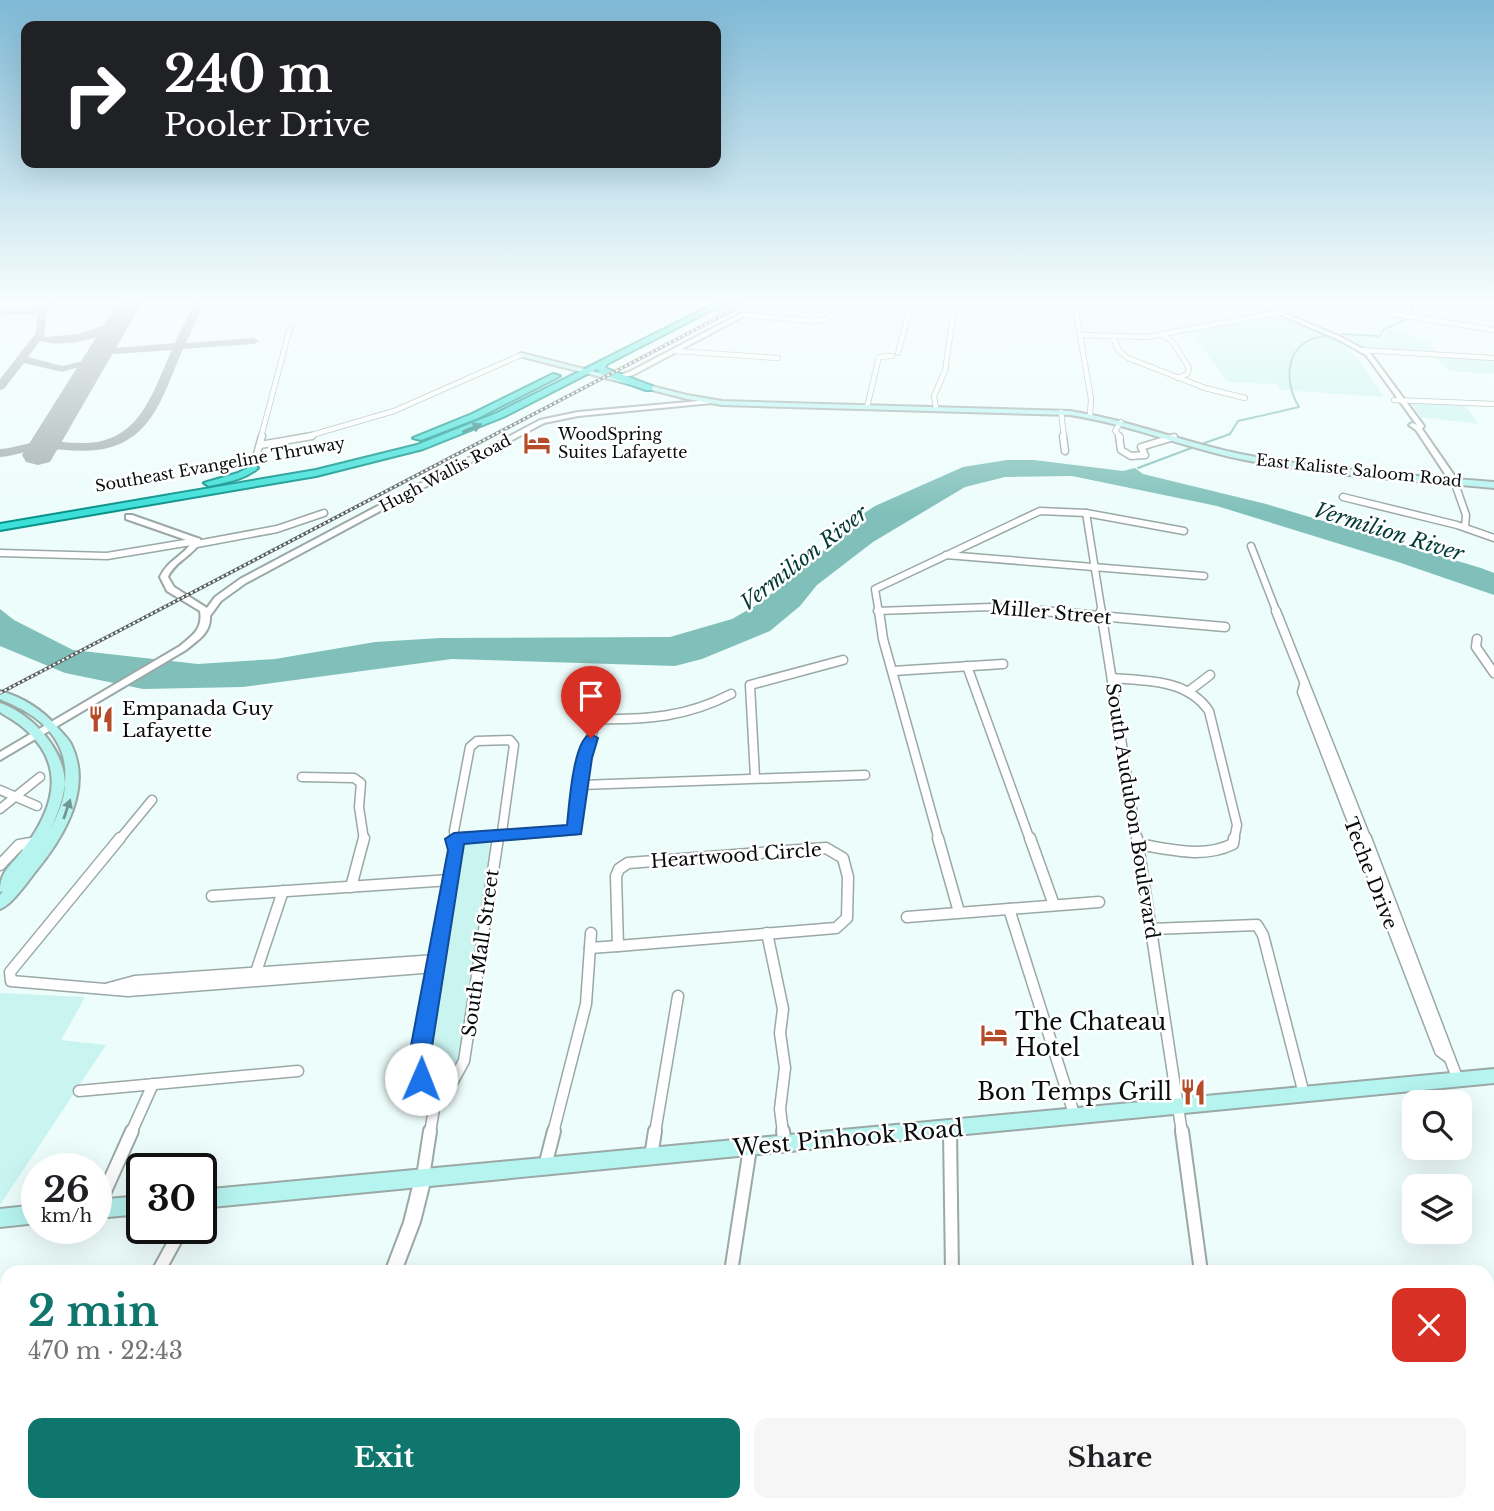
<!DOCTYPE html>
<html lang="en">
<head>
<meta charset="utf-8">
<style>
	body { margin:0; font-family:"Libre Baskerville",serif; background:#f6f6f6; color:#202124; height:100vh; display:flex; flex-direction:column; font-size:26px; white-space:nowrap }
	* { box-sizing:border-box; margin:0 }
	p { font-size:23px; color:#757577 }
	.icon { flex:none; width:38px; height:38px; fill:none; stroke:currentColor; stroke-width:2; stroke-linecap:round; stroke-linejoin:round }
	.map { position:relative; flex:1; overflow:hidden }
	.drawer { position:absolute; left:0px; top:1265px; width:1494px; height:247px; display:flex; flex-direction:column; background:#fff; border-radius:21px 21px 0 0; box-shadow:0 7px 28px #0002 }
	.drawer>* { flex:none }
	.guide { position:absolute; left:21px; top:21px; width:700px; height:147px; border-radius:14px; box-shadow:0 7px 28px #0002; background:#202124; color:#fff; overflow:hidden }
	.tools { position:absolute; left:1402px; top:1090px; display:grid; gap:14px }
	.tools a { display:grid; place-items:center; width:70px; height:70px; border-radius:14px; background:#fff; box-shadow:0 7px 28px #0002; font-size:35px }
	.speed { position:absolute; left:21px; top:1153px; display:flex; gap:14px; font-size:35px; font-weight:700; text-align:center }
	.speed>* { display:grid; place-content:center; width:91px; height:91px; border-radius:50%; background:#fff; box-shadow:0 7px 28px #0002; line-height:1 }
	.speed small { font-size:18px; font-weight:400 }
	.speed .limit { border:4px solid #111; border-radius:10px; background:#fff; color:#111 }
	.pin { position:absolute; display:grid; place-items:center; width:60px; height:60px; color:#fff; margin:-72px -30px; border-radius:50% 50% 50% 0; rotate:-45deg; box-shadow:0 0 7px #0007 }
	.pin .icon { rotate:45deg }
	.me { position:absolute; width:77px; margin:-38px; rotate:1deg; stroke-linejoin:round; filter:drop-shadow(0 0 5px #0008) }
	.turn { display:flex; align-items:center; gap:24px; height:147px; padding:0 28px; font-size:32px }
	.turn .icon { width:91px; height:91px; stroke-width:2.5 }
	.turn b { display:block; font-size:49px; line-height:60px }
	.round { display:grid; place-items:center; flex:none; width:74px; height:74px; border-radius:14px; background:#f6f6f6 }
	.head { display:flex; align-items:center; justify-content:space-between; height:119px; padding:0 28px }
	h1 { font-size:42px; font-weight:800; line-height:52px; color:#0f766e }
	.cta { display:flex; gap:14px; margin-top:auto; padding:14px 28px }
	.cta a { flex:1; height:80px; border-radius:14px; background:#0f766e; color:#fff; font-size:28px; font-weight:800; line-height:80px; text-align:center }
	.cta a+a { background:#f6f6f6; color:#202124 }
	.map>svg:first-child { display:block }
	.green { fill:#caf4f0 }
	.water { fill:#81c0ba }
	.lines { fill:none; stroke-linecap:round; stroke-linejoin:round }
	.stream { stroke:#81c0ba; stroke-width:2 }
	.taxiway { fill:#a3afae; fill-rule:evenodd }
	.runway { fill:#a3afae; fill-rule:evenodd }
	.minor-far4-casing { stroke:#9aa8a6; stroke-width:6 }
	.minor-far3-casing { stroke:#9aa8a6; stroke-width:9 }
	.minor-far2-casing { stroke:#9aa8a6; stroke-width:11 }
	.minor-far1-casing { stroke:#9aa8a6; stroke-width:13 }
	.minor-casing { stroke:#9aa8a6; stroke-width:16 }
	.tertiary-casing { stroke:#9aa8a6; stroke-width:4 }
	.secondary-casing { stroke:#9aa8a6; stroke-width:4 }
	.trunk-casing { stroke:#0a918a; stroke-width:4 }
	.minor-far4 { stroke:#fff; stroke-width:4.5 }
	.minor-far3 { stroke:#fff; stroke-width:6 }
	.minor-far2 { stroke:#fff; stroke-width:8 }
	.minor-far1 { stroke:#fff; stroke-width:10 }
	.minor { stroke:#fff; stroke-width:12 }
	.tertiary { fill:#fff; fill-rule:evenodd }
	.secondary { fill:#b6f4f0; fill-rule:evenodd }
	.trunk { fill:#3ce0d8; fill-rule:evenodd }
	.rail-casing { stroke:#596160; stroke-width:3.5 }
	.rail { stroke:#fff; stroke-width:2; stroke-dasharray:2.5; stroke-linecap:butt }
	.oneway { fill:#25817c }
	.oneway2 { fill:#709795 }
	.route { fill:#1a73e8; stroke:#114b97; stroke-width:2 }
	.labels { text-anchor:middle; stroke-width:5; stroke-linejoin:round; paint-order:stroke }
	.far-poi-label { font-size:16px; fill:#080c0c; stroke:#fff; text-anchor:start }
	.far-street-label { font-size:16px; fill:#080c0c; stroke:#fff }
	.street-label { font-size:19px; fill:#080c0c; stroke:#fff }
	.poi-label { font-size:19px; fill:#080c0c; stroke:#fff; text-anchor:start }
	.water-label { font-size:21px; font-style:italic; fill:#003b38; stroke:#fff }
	.near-poi-label { font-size:23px; fill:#080c0c; stroke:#fff; text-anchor:start }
	.near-street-label { font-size:23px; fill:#080c0c; stroke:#fff }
</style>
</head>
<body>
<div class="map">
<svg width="1494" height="1511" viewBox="0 0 1494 1511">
	<rect width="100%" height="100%" fill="#edfdfb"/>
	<g class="green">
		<path d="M1267 316C1287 317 1343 340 1356 356 1366 368 1374 384 1384 397L1280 390 1277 384 1227 382 1192 332Z"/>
		<polygon points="1388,329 1426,340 1437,352 1368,349 1344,335 1383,337"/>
		<polygon points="1436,357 1494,360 1494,374 1449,371"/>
		<polygon points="1411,403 1466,406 1478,424 1421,417"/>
		<polygon points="492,841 460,1063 449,1077 435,1081 425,1073 422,1062 461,843"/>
		<polygon points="0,993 85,997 61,1040 106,1045 0,1205"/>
	</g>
	<polygon class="water" points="1007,460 1034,460 1123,471 1135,468 1143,474 1266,504 1481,568 1494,573 1494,595 1398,562 1217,506 1072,476 1005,477 965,487 873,542 817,585 800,606 770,631 702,659 675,666 452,659 243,687 143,689 65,673 0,646 0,609 14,620 73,650 198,664 275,659 375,642 440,638 670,637 732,619 760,603 837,539 848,524 875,506 963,467"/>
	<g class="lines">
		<g class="stream">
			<polyline points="1414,315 1411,307 1417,301"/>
			<polyline points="1342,334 1380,336 1384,329 1410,318"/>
			<path d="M1199 445 1230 434 1238 421 1299 407C1282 379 1286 341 1324 336"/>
			<polyline points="1138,468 1194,447"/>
		</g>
		<g class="taxiway">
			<path d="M48 301H58L47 312 44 336 47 337 78 334 117 321 122 324C103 339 64 348 40 341L28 357 62 366 95 358 100 361 62 372 24 363 4 389 0 390V379L36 333 37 314 0 315V309L39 308Z"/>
			<path d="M195 301H205L186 343 254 338 259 341 254 344 183 349C163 394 153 443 97 450 79 452 60 449 43 449 29 450 14 456 0 457V449C15 448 29 442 43 441 60 441 79 445 97 442 143 434 154 388 172 350L100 355 95 352 100 349 175 343Z"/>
		</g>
		<polygon class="runway" points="119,301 143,301 50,462 38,465 26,462 22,455"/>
		<g class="minor-far4-casing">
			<g id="minor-far4">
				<polyline points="1074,301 1091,399 1090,416"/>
				<polyline points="1376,301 1395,314 1494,330"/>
				<polyline points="1474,301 1494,302"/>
				<polyline points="742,315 815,321 825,320 830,315"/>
				<polyline points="1080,335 1147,337 1302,308 1362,308 1395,314"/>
				<polyline points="1162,335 1172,341 1189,368 1187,374 1178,378"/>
				<polyline points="1113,337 1119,351 1128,358 1205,388 1245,398"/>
				<polyline points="1361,350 1494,358"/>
				<polyline points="676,351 778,358"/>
				<polyline points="898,353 912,301"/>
				<polyline points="1394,400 1494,404"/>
				<polyline points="867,407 879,357 892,356"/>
				<polyline points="936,409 934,396 945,371 955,301"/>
				<polyline points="1061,412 1064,437"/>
				<polyline points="261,437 290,328"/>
				<polyline points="305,437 394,411 521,355"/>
				<polyline points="1121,437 1115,431 1121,422"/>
			</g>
		</g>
		<g class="minor-far3-casing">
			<g id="minor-far3">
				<polyline points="1063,436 1065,451"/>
				<polyline points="1119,436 1121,450 1131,456 1145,455 1141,447 1174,437"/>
				<polyline points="260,445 312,436"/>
				<polyline points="253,468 262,436"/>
				<polyline points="1454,481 1466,515 1465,527"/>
				<polyline points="1343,497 1457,525 1494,538"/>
				<polyline points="1086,513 1102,613"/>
				<polyline points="197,544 277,529 324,513"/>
				<polyline points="1251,546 1277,613"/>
				<polyline points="0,553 107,556 197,541"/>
				<polyline points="946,555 1204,576"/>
				<polyline points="877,611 991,607 1062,613"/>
				<polyline points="879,613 875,589 1040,511 1086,513 1184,531"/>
			</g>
		</g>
		<g class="minor-far2-casing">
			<g id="minor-far2">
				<polyline points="879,611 883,639 939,840"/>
				<polyline points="1042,611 1225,627"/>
				<polyline points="1101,611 1137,840"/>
				<polyline points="1276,611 1367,840"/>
				<polyline points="1477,639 1476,647 1494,673"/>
				<polyline points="967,666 1030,840"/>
				<polyline points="893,671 1003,664"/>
				<path d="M1112 678C1147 681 1187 679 1209 711L1237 825 1234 840"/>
				<polyline points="1304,685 1302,692 1359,840"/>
				<polyline points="1189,691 1210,675"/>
				<polyline points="302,777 354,778 361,783 359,807 364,840"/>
				<polyline points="755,777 750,685 843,660"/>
				<polyline points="581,785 865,775"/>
				<polyline points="0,790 37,806"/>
				<polyline points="0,809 40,777"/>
				<path d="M454 839 575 830 584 758 597 719C646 720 687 717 731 694"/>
				<polyline points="119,840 152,800"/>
				<polyline points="455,840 454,831 470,747 477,741 510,740 514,745 502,832 497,840"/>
			</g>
		</g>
		<g class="minor-far1-casing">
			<g id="minor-far1">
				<polyline points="120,838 10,972 11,981 128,991 435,967"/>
				<polyline points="455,838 457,850 417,1072 420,1079 433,1089 453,1081 464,1061 498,838"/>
				<polyline points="938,838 959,912"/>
				<polyline points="1030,838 1054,905"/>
				<polyline points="1137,838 1182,1133"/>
				<polyline points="1358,838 1440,1051 1448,1057"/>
				<polyline points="1366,838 1458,1080"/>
				<polyline points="454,839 465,838"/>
				<path d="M1137 844C1169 849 1203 859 1233 844L1234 838"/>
				<polygon points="826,848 843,858 848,877 847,918 836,928 618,946 616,876 619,869 628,863"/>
				<polyline points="0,865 19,845 37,842"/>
				<polyline points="351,887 364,838"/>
				<polyline points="212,896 450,880"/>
				<polyline points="1009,909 1075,1117"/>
				<polyline points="907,917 1099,902"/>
				<polyline points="1151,929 1257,925 1263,935 1304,1094"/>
				<polyline points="767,933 783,1009 780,1033 785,1068 780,1109 783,1133"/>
				<polyline points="590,948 618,946"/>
				<polyline points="255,975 283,891"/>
				<polyline points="109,988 135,981 436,960"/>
				<polyline points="79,1091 298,1071"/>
				<polyline points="950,1129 950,1133"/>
				<polyline points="131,1133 153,1084"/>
				<polyline points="430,1133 437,1090"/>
				<polyline points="553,1133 586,1004 591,933"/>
				<polyline points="655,1133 678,996"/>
			</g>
		</g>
		<g class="minor-casing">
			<g id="minor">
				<polyline points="783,1131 785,1145"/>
				<polyline points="950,1131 952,1272"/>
				<polyline points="1182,1131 1201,1272"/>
				<polyline points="651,1157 655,1131"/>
				<polyline points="545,1166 554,1131"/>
				<polyline points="423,1177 430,1131"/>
				<polyline points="97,1209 132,1131"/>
				<polyline points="158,1272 182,1228"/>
				<polyline points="731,1272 750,1148"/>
				<polyline points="0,1348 7,1349"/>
				<polyline points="1488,1352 1494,1352"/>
				<polyline points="951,1505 951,1511"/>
				<polyline points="1234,1505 1235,1511"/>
				<polyline points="28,1511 31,1505"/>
				<polyline points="695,1511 696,1505"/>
			</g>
		</g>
		<g class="tertiary-casing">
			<g id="tertiary">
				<polygon points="1249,301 1255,301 1343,338 1370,353 1424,426 1422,429 1458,481 1457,483 1451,483 1416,430 1409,425 1412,423 1417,425 1366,355 1339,340"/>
				<polygon points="742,313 744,314 744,316 633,375 620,378 617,376 629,372"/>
				<path d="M710 400 713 402 712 403 578 416 544 423 246 583 221 601 210 616C211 633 198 640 186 650L0 760V752L180 646C193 635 203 629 200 611L167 591 160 577C167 561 183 556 192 542L126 519V515H132L200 539 201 541C193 556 175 561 168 577L174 587 207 608 215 597 240 579 540 420 578 412Z"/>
				<polygon points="423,1171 428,1173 431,1178 420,1222 401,1272 385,1272 404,1222 415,1178 418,1173"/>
				<polygon points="292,1505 312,1505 310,1511 290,1511"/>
			</g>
		</g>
		<g class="secondary-casing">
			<g id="secondary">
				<polygon points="735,301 742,301 722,311 717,310"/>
				<path d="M521 353 687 395 722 401 1070 411C1128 420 1183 442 1240 454 1324 470 1409 475 1494 482V488C1409 480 1324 476 1240 459 1183 447 1128 424 1070 415L722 405 687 399 519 356V354Z"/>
				<path d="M0 691C22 697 43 710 58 728 62 733 68 738 71 744 93 788 64 837 36 871 28 881 12 905 0 909V895L3 891 0 892C0 871 10 867 22 851 52 812 68 769 27 731 19 723 9 718 0 712V703C35 715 71 756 64 794 61 810 53 824 45 839 69 796 79 750 34 717 23 709 11 704 0 699Z"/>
				<polygon points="1494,1069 1494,1083 201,1208 201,1190"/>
				<polygon points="142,1196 142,1214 96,1218 96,1200"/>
				<polygon points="37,1205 37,1223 0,1227 0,1209"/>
			</g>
		</g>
		<g class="trunk-casing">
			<g id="trunk">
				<polygon points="720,301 729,301 607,364 605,368 652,386 652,390 646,390 601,374 597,369 503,417 423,449 316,476 0,530 0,524 316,470 417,445 497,413"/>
				<polygon points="553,374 560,376 478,418 421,440 413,438 472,414"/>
				<path d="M253 465 258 468C244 480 226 482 209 486L204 483 238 473Z"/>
			</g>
		</g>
		<use href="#minor-far4" class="minor-far4"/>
		<use href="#minor-far3" class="minor-far3"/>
		<use href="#minor-far2" class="minor-far2"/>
		<use href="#minor-far1" class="minor-far1"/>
		<use href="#minor" class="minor"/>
		<use href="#tertiary" class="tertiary"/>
		<use href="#secondary" class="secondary"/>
		<use href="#trunk" class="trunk"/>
		<g class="rail-casing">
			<polyline id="rail" points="0,693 750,301"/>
		</g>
		<use href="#rail" class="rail"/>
	</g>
	<defs><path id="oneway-solid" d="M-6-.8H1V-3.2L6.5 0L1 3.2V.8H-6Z" transform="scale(1.75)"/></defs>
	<use class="oneway" href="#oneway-solid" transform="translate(472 428) rotate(-23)"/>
	<use class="oneway2" href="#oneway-solid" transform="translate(67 809) rotate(-71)"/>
	<linearGradient id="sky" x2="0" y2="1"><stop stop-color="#7fb9d6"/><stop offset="0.59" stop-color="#f7fefd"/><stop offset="1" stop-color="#f7fefd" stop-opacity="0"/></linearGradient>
	<rect width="1494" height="512" fill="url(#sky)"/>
	<path class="route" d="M591 734 598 738 592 758 581 834 464 844 428 1072 431 1079 428 1086 421 1089 413 1086 406 1072 448 850 445 839 454 833 567 825C569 807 573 738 591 734Z"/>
	<defs>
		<g id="hotel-bare" transform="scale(2.1)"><path d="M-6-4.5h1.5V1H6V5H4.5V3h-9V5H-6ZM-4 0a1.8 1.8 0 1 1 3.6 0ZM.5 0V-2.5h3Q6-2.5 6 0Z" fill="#b44b29" stroke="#fff" stroke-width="2.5" paint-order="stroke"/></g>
		<g id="restaurant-bare" transform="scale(2.1)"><path d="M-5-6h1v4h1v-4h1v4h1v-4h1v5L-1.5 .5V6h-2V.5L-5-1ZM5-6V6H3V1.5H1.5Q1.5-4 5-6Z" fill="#b44b29" stroke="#fff" stroke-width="2.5" paint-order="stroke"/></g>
	</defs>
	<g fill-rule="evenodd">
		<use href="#hotel-bare" x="537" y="443"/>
		<use href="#restaurant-bare" x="101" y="719"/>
		<use href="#hotel-bare" x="994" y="1035"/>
		<use href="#restaurant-bare" x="1193" y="1092"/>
	</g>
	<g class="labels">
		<g class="far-poi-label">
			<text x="558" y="440">WoodSpring<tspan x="558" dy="18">Suites Lafayette</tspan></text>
		</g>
		<g class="far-street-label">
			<text transform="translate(220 464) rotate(-10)" y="6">Southeast Evangeline Thruway</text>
			<text transform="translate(1359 470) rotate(6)" y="6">East Kaliste Saloom Road</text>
			<text transform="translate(445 473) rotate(-28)" y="6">Hugh Wallis Road</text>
		</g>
		<g class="street-label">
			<text transform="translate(1051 612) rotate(5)" y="7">Miller Street</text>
			<text transform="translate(1133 811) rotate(81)" y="7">South Audubon Boulevard</text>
			<text transform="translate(736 855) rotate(-4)" y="7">Heartwood Circle</text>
			<text transform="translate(1371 873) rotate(69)" y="7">Teche Drive</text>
			<text transform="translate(480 953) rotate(-82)" y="7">South Mall Street</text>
		</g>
		<g class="poi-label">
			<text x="122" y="715">Empanada Guy<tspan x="122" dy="22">Lafayette</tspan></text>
		</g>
		<g class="water-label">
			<text transform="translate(1389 532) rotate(17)" y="7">Vermilion River</text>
			<text transform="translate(804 558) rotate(-38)" y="7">Vermilion River</text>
		</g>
		<g class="near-poi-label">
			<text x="1015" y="1030">The Chateau<tspan x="1015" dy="26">Hotel</tspan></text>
			<text x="1172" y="1100" text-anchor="end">Bon Temps Grill</text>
		</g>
		<g class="near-street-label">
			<text transform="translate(848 1138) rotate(-5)" y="8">West Pinhook Road</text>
		</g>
	</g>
</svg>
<div class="tools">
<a><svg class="icon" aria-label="search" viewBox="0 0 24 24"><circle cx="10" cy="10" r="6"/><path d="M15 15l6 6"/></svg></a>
<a><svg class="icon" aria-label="layers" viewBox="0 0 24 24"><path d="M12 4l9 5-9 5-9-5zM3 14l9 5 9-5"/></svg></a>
</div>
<div class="speed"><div>26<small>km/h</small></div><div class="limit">30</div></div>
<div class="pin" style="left:591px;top:738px;background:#d93025"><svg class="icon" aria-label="arrive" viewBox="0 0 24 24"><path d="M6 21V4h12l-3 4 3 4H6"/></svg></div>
<svg class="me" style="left:421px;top:1079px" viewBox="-20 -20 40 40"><circle r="19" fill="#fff"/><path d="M0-13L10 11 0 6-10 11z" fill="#1a73e8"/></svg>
<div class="guide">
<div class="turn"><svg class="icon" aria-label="right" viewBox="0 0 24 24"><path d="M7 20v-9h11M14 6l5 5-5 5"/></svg><div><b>240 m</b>Pooler Drive</div></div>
</div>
<section class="drawer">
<div class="head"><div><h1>2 min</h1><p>470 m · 22:43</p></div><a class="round" style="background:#d93025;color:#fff"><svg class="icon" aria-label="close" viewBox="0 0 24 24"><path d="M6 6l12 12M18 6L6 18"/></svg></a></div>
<div class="cta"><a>Exit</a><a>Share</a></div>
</section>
</div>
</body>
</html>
